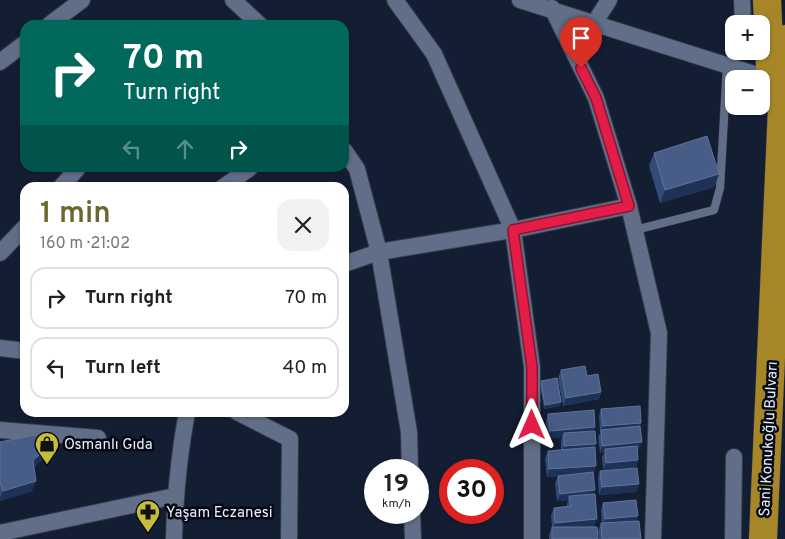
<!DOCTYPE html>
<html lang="en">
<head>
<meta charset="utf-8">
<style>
	body { margin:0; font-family:Overpass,sans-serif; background:#f2f2f2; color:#222; height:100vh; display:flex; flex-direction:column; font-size:19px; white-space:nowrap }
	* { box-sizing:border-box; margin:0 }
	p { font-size:16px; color:#767676 }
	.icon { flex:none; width:28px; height:28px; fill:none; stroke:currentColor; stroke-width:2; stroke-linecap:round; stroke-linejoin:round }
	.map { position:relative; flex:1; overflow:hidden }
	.panel { position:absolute; left:20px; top:182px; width:329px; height:235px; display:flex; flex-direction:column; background:#fff; border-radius:15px; box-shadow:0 1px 4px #0004 }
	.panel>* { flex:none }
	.top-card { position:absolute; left:20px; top:20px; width:329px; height:152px; border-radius:15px; box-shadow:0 1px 4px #0004; background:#00695c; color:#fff; overflow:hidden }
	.controls { position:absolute; left:725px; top:15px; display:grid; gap:10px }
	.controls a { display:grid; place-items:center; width:45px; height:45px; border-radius:10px; background:#fff; box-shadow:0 1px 4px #0004; font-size:25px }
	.speed { position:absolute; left:364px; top:459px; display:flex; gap:10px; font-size:25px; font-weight:700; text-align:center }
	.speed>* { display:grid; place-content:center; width:65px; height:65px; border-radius:50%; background:#fff; box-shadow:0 1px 4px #0004; line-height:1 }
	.speed small { font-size:12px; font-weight:400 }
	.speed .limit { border:8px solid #d22; background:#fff; color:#111 }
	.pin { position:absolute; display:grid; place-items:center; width:42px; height:42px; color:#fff; margin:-51px -21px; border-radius:50% 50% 50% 0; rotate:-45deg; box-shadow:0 0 5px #0007 }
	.pin .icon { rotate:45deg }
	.me { position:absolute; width:55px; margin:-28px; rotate:0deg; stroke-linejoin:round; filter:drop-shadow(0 0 4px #0008) }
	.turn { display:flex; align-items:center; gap:18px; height:105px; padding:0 20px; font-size:22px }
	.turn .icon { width:65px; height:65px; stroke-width:2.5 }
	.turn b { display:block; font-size:35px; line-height:42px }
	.lanes { display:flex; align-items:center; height:48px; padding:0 20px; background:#0003; justify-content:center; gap:25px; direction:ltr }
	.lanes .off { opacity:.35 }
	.round { display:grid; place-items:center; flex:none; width:52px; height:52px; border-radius:15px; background:#f2f2f2 }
	.head { display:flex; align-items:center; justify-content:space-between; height:85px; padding:0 20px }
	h1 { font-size:30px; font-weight:600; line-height:38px; color:#6c672e }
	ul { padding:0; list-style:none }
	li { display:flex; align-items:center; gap:15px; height:62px; margin:0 10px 8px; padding:0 10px; border:2px solid #e0e0e0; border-radius:15px }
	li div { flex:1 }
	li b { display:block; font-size:19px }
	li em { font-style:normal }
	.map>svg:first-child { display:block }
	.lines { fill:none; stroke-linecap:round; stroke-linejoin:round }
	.lane-casing { stroke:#343a4c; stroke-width:9 }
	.street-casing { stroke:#343a4c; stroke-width:18 }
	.highway-casing { stroke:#343a4c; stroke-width:29 }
	.lane { stroke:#606e87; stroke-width:8 }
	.street { stroke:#606e87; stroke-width:16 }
	.highway { stroke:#a68627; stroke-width:28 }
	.wall { fill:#344a77 }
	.shaded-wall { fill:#1e3156 }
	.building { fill:#475c86; stroke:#607399 }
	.route-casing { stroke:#92132f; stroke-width:12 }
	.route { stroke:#e11d48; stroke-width:9 }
	.labels { text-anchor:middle; stroke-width:5; stroke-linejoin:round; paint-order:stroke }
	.street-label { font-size:15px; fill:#e7f0ff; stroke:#050812 }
	.poi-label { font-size:15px; fill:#e7f0ff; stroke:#050812; text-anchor:start }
</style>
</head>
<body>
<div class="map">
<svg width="785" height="539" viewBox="0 0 785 539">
	<rect width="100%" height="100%" fill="#131e33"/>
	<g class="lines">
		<g class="lane-casing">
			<polyline id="lane" points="635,230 714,210 720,188 727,65"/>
		</g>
		<g class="street-casing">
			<g id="street">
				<polyline points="233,0 260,25"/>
				<polyline points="395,0 434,54 513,230 532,367 532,539"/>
				<polyline points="520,0 770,79"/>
				<polyline points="742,0 743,24"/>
				<polyline points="552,8 596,98 629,206 659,333 653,539"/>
				<polyline points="595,22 609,0"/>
				<polyline points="49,25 82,0"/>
				<polyline points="0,62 25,43"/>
				<polyline points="344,150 357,169 379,252 409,432 410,470"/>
				<polyline points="60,188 78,168"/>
				<polyline points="222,188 250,168"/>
				<polyline points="0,253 25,227"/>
				<polyline points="344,264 379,252 513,230 629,206"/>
				<polyline points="0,348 25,351"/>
				<polyline points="237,412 290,439 289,539"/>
				<polyline points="0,430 98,438"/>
				<polyline points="412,512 413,539"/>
				<polyline points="0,533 175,496"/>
				<path d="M174 539C175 496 179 455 187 412"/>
				<polyline points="733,539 734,457"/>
			</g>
		</g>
		<g class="highway-casing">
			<g id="highway">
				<polyline points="767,0 770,66"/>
				<polyline points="763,539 785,39"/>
			</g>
		</g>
		<use href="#lane" class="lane"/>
		<use href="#street" class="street"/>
		<use href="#highway" class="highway"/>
	</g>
	<g class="wall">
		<polygon points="654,153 719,174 714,187 660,203 649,166"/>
		<polygon points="561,370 587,376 601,392 599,399 563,406 558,378"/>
		<polygon points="541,381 560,406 544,409 540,385"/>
		<polygon points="601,409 641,423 640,426 639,450 638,450 638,460 636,467 603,470 602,457 604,453 600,453 598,437 600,433 599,416"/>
		<polygon points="548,414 594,431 596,444 594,447 593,474 595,490 594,494 594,526 598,539 549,539 549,535 552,527 551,515 554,508 567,507 567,504 568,500 557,501 555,483 558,476 547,477 545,458 548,451 561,450 561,440 562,437 547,438 546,421"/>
		<polygon points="0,442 44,458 34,467 32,491 0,501"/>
		<polygon points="600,471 636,492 599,495 598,478"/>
		<polygon points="603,503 636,521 641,539 599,539 598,531 601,523 602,523 601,510"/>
	</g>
	<g class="shaded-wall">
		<polygon points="719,174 714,187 660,203 665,190"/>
		<polygon points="601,392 599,399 563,406 566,398"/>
		<polygon points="561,402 560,406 544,409 545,405"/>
		<polygon points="641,423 638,431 601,431 603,426"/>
		<polygon points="595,427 592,434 564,433 562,437 547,438 550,431"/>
		<polygon points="642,442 639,450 605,453 605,449 604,453 600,453 602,446"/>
		<polygon points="596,444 593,452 561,454 564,446"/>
		<polygon points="48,448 44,458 30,471 33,460"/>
		<polygon points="638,460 636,467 603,470 606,463"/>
		<polygon points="596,466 594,474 547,477 549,469"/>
		<polygon points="36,481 32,491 0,501 0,498 3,491"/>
		<polygon points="639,484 636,492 599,495 602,487"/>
		<polygon points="595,490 592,497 569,496 568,500 557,501 560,494"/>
		<polygon points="638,516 635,524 602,526 605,519"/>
		<polygon points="597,519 594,526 552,530 555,523"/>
	</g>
	<g class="building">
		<polygon points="707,136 719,174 665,190 654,153"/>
		<polygon points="585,366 587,376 598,374 601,392 566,398 561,370"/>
		<polygon points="557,378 561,402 545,405 541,381"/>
		<polygon points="640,406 641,423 603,426 601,409"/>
		<polygon points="594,410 595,427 550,431 548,414"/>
		<polygon points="640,426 642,442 602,446 601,430"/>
		<polygon points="595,431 596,444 564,446 564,433"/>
		<polygon points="41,434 48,448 33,460 36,481 3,491 0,483 0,442"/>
		<polygon points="637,446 638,460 606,463 605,449"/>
		<polygon points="595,447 596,466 549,469 548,451"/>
		<polygon points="637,468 639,484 602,487 600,471"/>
		<polygon points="593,472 595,490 560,494 558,476"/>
		<polygon points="595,494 597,519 555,523 554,508 571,506 569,496"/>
		<polygon points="636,500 638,516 605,519 603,503"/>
		<polygon points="639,521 641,539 602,539 601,523"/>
		<polygon points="552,527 597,527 598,539 552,539"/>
	</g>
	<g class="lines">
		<g class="route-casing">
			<polyline id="route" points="532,425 532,367 513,230 629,206 596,98 581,68"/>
		</g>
		<use href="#route" class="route"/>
	</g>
	<defs>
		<g id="shop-pin" transform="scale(1.25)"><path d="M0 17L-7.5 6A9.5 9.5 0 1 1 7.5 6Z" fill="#c6bc3c" stroke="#050812"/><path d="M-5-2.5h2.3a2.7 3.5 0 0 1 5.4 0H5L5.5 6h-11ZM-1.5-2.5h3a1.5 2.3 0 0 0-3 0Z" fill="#111"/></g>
		<g id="pharmacy-pin" transform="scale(1.25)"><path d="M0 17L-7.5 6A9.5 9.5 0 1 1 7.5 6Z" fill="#c6bc3c" stroke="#050812"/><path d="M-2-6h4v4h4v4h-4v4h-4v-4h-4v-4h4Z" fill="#111"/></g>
	</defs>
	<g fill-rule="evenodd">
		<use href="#shop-pin" x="47" y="444"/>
		<use href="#pharmacy-pin" x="148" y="512"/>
	</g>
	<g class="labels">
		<g class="street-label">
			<text transform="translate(768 439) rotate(-87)" y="5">Sani Konukoğlu Bulvarı</text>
		</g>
		<g class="poi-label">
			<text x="64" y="449">Osmanlı Gıda</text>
			<text x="166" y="517">Yaşam Eczanesi</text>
		</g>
	</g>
</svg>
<div class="controls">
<a>+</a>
<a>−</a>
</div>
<div class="speed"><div>19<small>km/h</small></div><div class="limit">30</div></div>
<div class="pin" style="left:581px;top:68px;background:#d93025"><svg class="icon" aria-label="arrive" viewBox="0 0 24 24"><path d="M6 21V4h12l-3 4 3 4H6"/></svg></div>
<svg class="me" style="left:532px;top:425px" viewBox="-20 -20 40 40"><path d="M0-17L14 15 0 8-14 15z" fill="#e11d48" stroke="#fff" stroke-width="4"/></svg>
<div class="top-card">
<div class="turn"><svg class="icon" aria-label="right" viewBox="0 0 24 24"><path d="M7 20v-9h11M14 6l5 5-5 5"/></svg><div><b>70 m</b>Turn right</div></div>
<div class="lanes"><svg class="icon off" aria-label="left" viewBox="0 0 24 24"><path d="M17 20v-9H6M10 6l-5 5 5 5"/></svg><svg class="icon off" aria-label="ahead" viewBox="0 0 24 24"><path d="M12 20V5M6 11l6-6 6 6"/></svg><svg class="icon" aria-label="right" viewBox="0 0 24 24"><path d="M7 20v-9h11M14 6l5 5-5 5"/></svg></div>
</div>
<section class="panel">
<div class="head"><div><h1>1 min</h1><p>160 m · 21:02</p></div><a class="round"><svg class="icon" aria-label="close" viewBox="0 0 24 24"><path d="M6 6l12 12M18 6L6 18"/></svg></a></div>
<ul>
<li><svg class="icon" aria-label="right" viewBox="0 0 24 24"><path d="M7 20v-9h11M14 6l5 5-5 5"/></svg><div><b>Turn right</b></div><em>70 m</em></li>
<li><svg class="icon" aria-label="left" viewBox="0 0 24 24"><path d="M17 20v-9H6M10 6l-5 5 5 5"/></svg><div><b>Turn left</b></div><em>40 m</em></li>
</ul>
</section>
</div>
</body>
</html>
